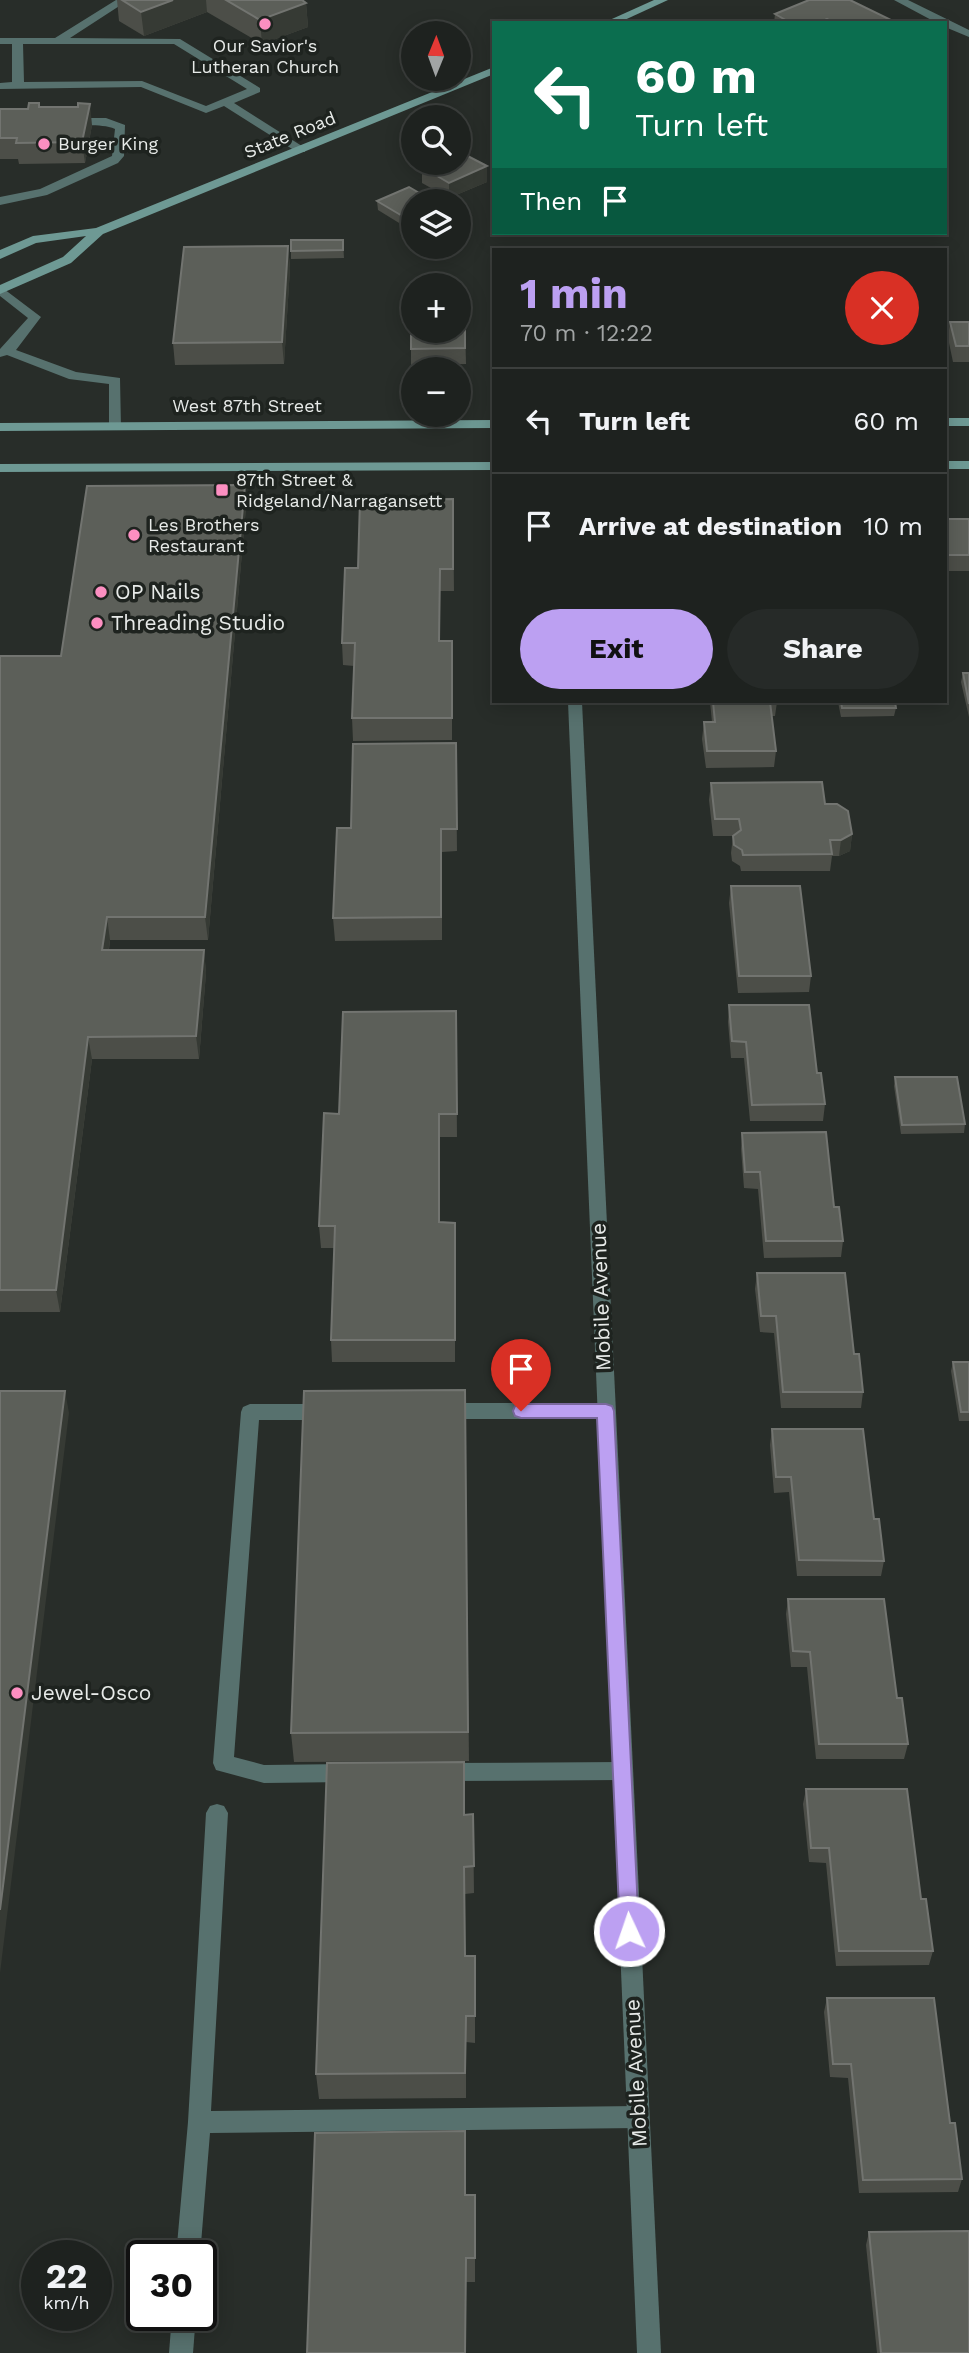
<!DOCTYPE html>
<html lang="en">
<head>
<meta charset="utf-8">
<style>
	body { margin:0; font-family:"Work Sans",sans-serif; background:#262a28; color:#f1f3f6; height:100vh; display:flex; flex-direction:column; font-size:26px; white-space:nowrap }
	* { box-sizing:border-box; margin:0 }
	p { font-size:23px; color:#a1a4a4 }
	.icon { flex:none; width:38px; height:38px; fill:none; stroke:currentColor; stroke-width:2; stroke-linecap:round; stroke-linejoin:round }
	.map { position:relative; flex:1; overflow:hidden }
	.panel { position:absolute; left:492px; top:248px; width:455px; height:455px; display:flex; flex-direction:column; background:#1e221f; border-radius:0px; box-shadow:0 4px 18px #0003,0 0 0 2px #3c3f3d }
	.panel>* { flex:none }
	.guide { position:absolute; left:492px; top:21px; width:455px; height:214px; border-radius:0px; box-shadow:0 4px 18px #0003,0 0 0 2px #3c3f3d; background:#0b6e4f; color:#fff; overflow:hidden }
	.needle { width:46px; rotate:1deg }
	.tools { position:absolute; left:401px; top:21px; display:grid; gap:14px }
	.tools a { display:grid; place-items:center; width:70px; height:70px; border-radius:50%; background:#1e221f; box-shadow:0 4px 18px #0003,0 0 0 2px #3c3f3d; font-size:35px }
	.speed { position:absolute; left:21px; top:2240px; display:flex; gap:14px; font-size:35px; font-weight:700; text-align:center }
	.speed>* { display:grid; place-content:center; width:91px; height:91px; border-radius:50%; background:#1e221f; box-shadow:0 4px 18px #0003,0 0 0 2px #3c3f3d; line-height:1 }
	.speed small { font-size:18px; font-weight:400 }
	.speed .limit { border:4px solid #111; border-radius:10px; background:#fff; color:#111 }
	.pin { position:absolute; display:grid; place-items:center; width:60px; height:60px; color:#fff; margin:-72px -30px; border-radius:50% 50% 50% 0; rotate:-45deg; box-shadow:0 0 7px #0007 }
	.pin .icon { rotate:45deg }
	.me { position:absolute; width:77px; margin:-38px; rotate:357deg; stroke-linejoin:round; filter:drop-shadow(0 0 5px #0008) }
	.turn { display:flex; align-items:center; gap:24px; height:147px; padding:0 28px; font-size:32px }
	.turn .icon { width:91px; height:91px; stroke-width:2.5 }
	.turn b { display:block; font-size:49px; line-height:60px }
	.then { display:flex; align-items:center; height:66px; padding:0 28px; background:#0003; gap:14px; font-size:26px }
	.round { display:grid; place-items:center; flex:none; width:74px; height:74px; border-radius:37px; background:#262a28 }
	.headline { display:flex; align-items:center; justify-content:space-between; height:119px; padding:0 28px }
	h1 { font-size:42px; font-weight:700; line-height:52px; color:#bca0f2 }
	.primary-button { display:flex; gap:14px; margin-top:auto; padding:14px 28px }
	.primary-button a { flex:1; height:80px; border-radius:42px; background:#bca0f2; color:#111; font-size:28px; font-weight:700; line-height:80px; text-align:center }
	.primary-button a+a { background:#262a28; color:#f1f3f6 }
	ul { padding:0; list-style:none }
	li { display:flex; align-items:center; gap:21px; height:105px; padding:0 28px; border-top:2px solid #3c3f3d }
	li div { flex:1 }
	li b { display:block; font-size:26px }
	li em { font-style:normal }
	.map>svg:first-child { display:block }
	.lines { fill:none; stroke-linecap:round; stroke-linejoin:round }
	.lane { fill:#57716e; fill-rule:evenodd }
	.street { fill:#57716e; fill-rule:evenodd }
	.secondary { fill:#6e9994; fill-rule:evenodd }
	.wall { fill:#4c4e48 }
	.shaded-wall { fill:#363a34 }
	.building { fill:#5c5f59; stroke:#727470; stroke-width:2 }
	.route { fill:#bca0f2; stroke:#7a689d; stroke-width:2 }
	.poi-dot { fill:#fc8fc1; stroke:#1e231f; stroke-width:2.5 }
	.labels { text-anchor:middle; stroke-width:7; stroke-linejoin:round; paint-order:stroke }
	.far-poi-label { font-size:18px; fill:#e7eae8; stroke:#1e231f; text-anchor:start }
	.far-street-label { font-size:18px; fill:#e7eae8; stroke:#1e231f }
	.poi-label { font-size:21px; fill:#e7eae8; stroke:#1e231f; text-anchor:start }
	.street-label { font-size:21px; fill:#e7eae8; stroke:#1e231f }
</style>
</head>
<body>
<div class="map">
<svg width="969" height="2353" viewBox="0 0 969 2353">
	<rect width="100%" height="100%" fill="#282d29"/>
	<g class="lines">
		<g class="lane">
			<path d="M116 0 127 1 70 38 180 39 260 88V92L234 103 305 148V152H297L224 106 206 113 141 87 0 89V83L12 82V44H0V38H55ZM23 44H174L247 89 206 106 142 81 24 82Z"/>
			<path d="M66 118H106L125 125 124 156 118 163 47 195 0 205V197L40 189 112 156 115 129C100 122 77 129 64 120Z"/>
			<polygon points="0,286 41,317 16,350 76,372 120,378 121,429 111,429 109,426 109,384 69,379 7,355 0,357 0,349 28,318 0,296"/>
			<polygon points="441,1403 605,1403 612,1406 614,1411 612,1416 605,1419 441,1419 434,1416 432,1411 434,1406"/>
			<polygon points="250,1404 325,1404 332,1407 334,1412 332,1417 325,1420 259,1420 234,1757 264,1765 348,1764 355,1766 358,1773 355,1780 348,1782 264,1783 216,1770 213,1763 241,1412 243,1407"/>
			<polygon points="622,1762 629,1764 632,1771 629,1778 622,1780 443,1781 436,1779 433,1772 436,1765 443,1763"/>
			<polygon points="217,1804 224,1806 228,1813 211,2111 638,2106 646,2109 649,2117 646,2125 638,2128 210,2133 200,2256 176,2256 188,2122 206,1813 210,1806"/>
			<polygon points="172,2315 196,2315 193,2353 169,2353"/>
		</g>
		<g class="street">
			<polygon points="894,0 908,0 969,30 969,37 945,27 945,23 937,23"/>
			<polygon points="568,702 582,702 661,2353 637,2353"/>
		</g>
		<g class="secondary">
			<polygon points="654,0 668,0 618,23 603,23"/>
			<polygon points="494,67 494,74 103,234 71,263 0,294 0,285 63,257 86,236 36,243 0,259 0,250 33,236 96,228"/>
			<rect x="945" y="418" width="24" height="8"/>
			<polygon points="494,420 494,428 0,431 0,423"/>
			<rect x="945" y="461" width="24" height="8"/>
			<polygon points="494,462 494,470 0,472 0,464"/>
		</g>
	</g>
	<g class="wall">
		<polygon points="117,0 302,0 306,3 308,27 262,44 207,12 144,36 119,21"/>
		<polygon points="775,14 891,23 774,23"/>
		<polygon points="39,103 40,107 92,125 85,163 19,164 18,159 0,159 0,109 28,109"/>
		<polygon points="487,166 487,182 449,198 422,183 422,167"/>
		<polygon points="377,201 413,201 413,222 404,226 378,210"/>
		<polygon points="343,240 344,258 291,259 291,251"/>
		<polygon points="288,246 290,268 284,364 175,365 173,343"/>
		<polygon points="950,322 969,322 969,362 953,362 948,338"/>
		<polygon points="465,324 466,364 411,365 411,349"/>
		<polygon points="245,485 246,507 208,940 110,940 109,950 204,950 206,973 199,1059 92,1059 60,1312 0,1312 0,656 61,656"/>
		<polygon points="453,499 454,591 440,591 440,641 452,641 452,740 353,741 352,718 354,666 343,665 342,643 358,568"/>
		<rect x="945" y="519" width="24" height="52"/>
		<polygon points="963,673 969,673 969,717 961,682"/>
		<polygon points="710,702 777,702 775,716 771,716 776,751 774,767 706,768 702,739 704,722 712,722"/>
		<polygon points="838,702 895,702 896,708 894,716 841,717"/>
		<polygon points="456,743 457,851 442,852 442,940 335,941 333,918 351,828"/>
		<polygon points="711,783 825,804 852,834 850,851 839,856 832,856 830,871 741,871 740,866 732,861 731,853 733,836 713,836 709,800"/>
		<polygon points="731,886 811,976 809,992 738,993 729,903"/>
		<polygon points="729,1005 817,1073 825,1104 823,1121 750,1121 744,1058 731,1058 728,1022"/>
		<polygon points="456,1011 457,1137 440,1137 440,1222 455,1223 455,1362 332,1362 331,1340 334,1248 321,1248 319,1226 339,1114"/>
		<polygon points="895,1077 965,1124 964,1133 901,1134 894,1086"/>
		<polygon points="742,1133 834,1207 843,1241 841,1257 764,1258 758,1189 744,1188 741,1149"/>
		<polygon points="757,1273 854,1354 863,1392 861,1408 781,1408 774,1333 760,1332 755,1289"/>
		<polygon points="953,1362 969,1362 969,1421 959,1421 951,1371"/>
		<polygon points="465,1390 469,1761 294,1762 291,1733"/>
		<polygon points="772,1429 874,1519 884,1561 881,1576 797,1576 789,1492 774,1493 770,1445"/>
		<polygon points="788,1599 897,1698 908,1744 904,1759 816,1759 807,1667 791,1667 786,1614"/>
		<polygon points="806,1789 921,1899 933,1951 929,1965 836,1966 826,1863 809,1862 803,1804"/>
		<polygon points="473,1814 474,1893 465,1894 465,1956 475,1956 475,2043 466,2042 466,2098 319,2099 316,2074 464,1815"/>
		<polygon points="827,1998 950,2123 962,2179 958,2192 859,2193 848,2078 830,2077 824,2012"/>
		<rect x="466" y="2195" width="9" height="87"/>
		<polygon points="869,2232 969,2353 877,2353 866,2245"/>
	</g>
	<g class="shaded-wall">
		<polygon points="173,0 206,0 207,12 144,36 141,12"/>
		<polygon points="306,3 308,27 262,44 260,20"/>
		<polygon points="90,104 92,125 85,163 82,142"/>
		<polygon points="487,166 487,182 449,198 449,183"/>
		<polygon points="413,213 413,222 404,226 404,217"/>
		<polygon points="288,246 290,268 284,364 282,342"/>
		<polygon points="245,485 246,507 208,940 205,917"/>
		<polygon points="852,834 850,851 839,856 841,840"/>
		<polygon points="107,917 110,940 105,973 102,950"/>
		<polygon points="204,950 206,973 199,1059 196,1036"/>
		<polygon points="88,1037 92,1059 60,1312 56,1290"/>
		<polygon points="65,1391 69,1413 0,1973 0,1910"/>
	</g>
	<g class="building">
		<polygon points="122,0 173,0 141,12"/>
		<polygon points="226,0 302,0 306,3 260,20"/>
		<polygon points="809,0 850,0 891,20 885,23 834,23 827,19 819,23 791,23 775,14"/>
		<polygon points="29,103 39,103 39,107 78,107 78,103 90,104 82,142 16,143 17,138 0,138 0,109 28,109"/>
		<polygon points="458,151 487,166 449,183 422,167 432,163 458,163"/>
		<polygon points="409,187 433,201 413,201 413,213 404,217 377,201"/>
		<polygon points="291,240 343,240 343,250 291,251"/>
		<polygon points="288,246 282,342 173,343 184,247"/>
		<polygon points="950,322 969,322 969,346 956,346"/>
		<polygon points="411,324 413,324 413,331 458,331 458,324 465,324 465,348 411,349"/>
		<polygon points="245,485 205,917 107,917 102,950 204,950 196,1036 88,1037 56,1290 0,1290 0,656 61,656 87,486"/>
		<polygon points="453,499 453,569 440,569 439,641 452,641 452,718 352,718 355,643 342,643 345,568 358,568 360,500"/>
		<rect x="945" y="519" width="24" height="36"/>
		<polygon points="963,673 969,673 969,704"/>
		<polygon points="713,702 770,702 776,751 707,751 704,722 715,722"/>
		<polygon points="841,702 895,702 896,708 842,708"/>
		<polygon points="456,743 457,829 441,829 441,917 333,918 337,828 351,828 353,744"/>
		<polygon points="822,782 825,804 837,804 848,811 852,834 841,840 830,840 832,854 743,855 742,850 734,845 733,836 741,830 739,819 715,819 711,783"/>
		<polygon points="731,886 800,886 811,976 739,976"/>
		<polygon points="729,1005 809,1005 817,1073 821,1073 825,1104 752,1105 746,1042 732,1041"/>
		<polygon points="456,1011 457,1114 439,1114 439,1222 455,1223 455,1340 331,1340 335,1226 319,1226 324,1113 339,1114 343,1012"/>
		<polygon points="895,1077 957,1077 965,1124 902,1125"/>
		<polygon points="826,1132 834,1207 839,1207 843,1241 766,1241 760,1172 745,1172 742,1133"/>
		<polygon points="757,1273 845,1273 854,1354 859,1354 863,1392 783,1392 776,1316 761,1316"/>
		<polygon points="953,1362 969,1362 969,1412 961,1412"/>
		<polygon points="465,1390 468,1732 291,1733 304,1391"/>
		<polygon points="0,1391 65,1391 0,1910"/>
		<polygon points="772,1429 863,1429 874,1519 879,1519 884,1561 799,1560 791,1477 776,1477"/>
		<polygon points="788,1599 884,1599 897,1698 902,1698 908,1744 819,1744 810,1652 793,1651"/>
		<polygon points="464,1762 464,1815 473,1814 474,1866 464,1867 465,1956 475,1956 475,2016 466,2016 465,2073 316,2074 327,1763"/>
		<polygon points="806,1789 907,1789 921,1899 926,1899 933,1951 839,1951 829,1848 811,1848"/>
		<polygon points="827,1998 934,1998 950,2123 955,2123 962,2179 863,2180 851,2064 833,2064"/>
		<polygon points="465,2131 465,2195 475,2195 475,2258 466,2258 465,2353 307,2353 315,2133"/>
		<polygon points="969,2231 969,2353 881,2353 869,2232"/>
	</g>
	<polygon class="route" points="521,1404 606,1404 612,1406 614,1411 639,1931 636,1937 629,1940 622,1937 620,1931 597,1418 521,1418 515,1416 513,1411 515,1406"/>
	<g class="poi-dot">
		<circle cx="265" cy="24" r="7"/>
		<circle cx="44" cy="144" r="7"/>
		<rect x="215" y="483" width="14" height="14" rx="3.5"/>
		<circle cx="134" cy="535" r="7"/>
		<circle cx="101" cy="592" r="7"/>
		<circle cx="97" cy="623" r="7"/>
		<circle cx="17" cy="1693" r="7"/>
	</g>
	<g class="labels">
		<g class="far-poi-label">
			<text x="265" y="52" text-anchor="middle">Our Savior's<tspan x="265" dy="21">Lutheran Church</tspan></text>
			<text x="58" y="150">Burger King</text>
			<text x="236" y="486">87th Street &amp;<tspan x="236" dy="21">Ridgeland/Narragansett</tspan></text>
			<text x="148" y="531">Les Brothers<tspan x="148" dy="21">Restaurant</tspan></text>
		</g>
		<g class="far-street-label">
			<text transform="translate(290 135) rotate(-22)" y="6">State Road</text>
			<text x="247" y="412">West 87th Street</text>
		</g>
		<g class="poi-label">
			<text x="115" y="599">OP Nails</text>
			<text x="111" y="630">Threading Studio</text>
			<text x="31" y="1700">Jewel-Osco</text>
		</g>
		<g class="street-label">
			<text transform="translate(601 1297) rotate(-92)" y="7">Mobile Avenue</text>
			<text transform="translate(636 2073) rotate(-93)" y="7">Mobile Avenue</text>
		</g>
	</g>
</svg>
<div class="tools">
<a><svg class="needle" viewBox="-14 -14 28 28"><path d="M0-13l5 13h-10z" fill="#e53935"/><path d="M0 13l5-13h-10z" fill="#a1a4a4"/></svg></a>
<a><svg class="icon" aria-label="search" viewBox="0 0 24 24"><circle cx="10" cy="10" r="6"/><path d="M15 15l6 6"/></svg></a>
<a><svg class="icon" aria-label="layers" viewBox="0 0 24 24"><path d="M12 4l9 5-9 5-9-5zM3 14l9 5 9-5"/></svg></a>
<a>+</a>
<a>−</a>
</div>
<div class="speed"><div>22<small>km/h</small></div><div class="limit">30</div></div>
<div class="pin" style="left:521px;top:1411px;background:#d93025"><svg class="icon" aria-label="arrive" viewBox="0 0 24 24"><path d="M6 21V4h12l-3 4 3 4H6"/></svg></div>
<svg class="me" style="left:629px;top:1931px" viewBox="-20 -20 40 40"><circle r="17" fill="#bca0f2" stroke="#fff" stroke-width="3"/><path d="M0-11L8 9 0 5-8 9z" fill="#fff"/></svg>
<div class="guide">
<div class="turn"><svg class="icon" aria-label="left" viewBox="0 0 24 24"><path d="M17 20v-9H6M10 6l-5 5 5 5"/></svg><div><b>60 m</b>Turn left</div></div>
<div class="then">Then<svg class="icon" aria-label="arrive" viewBox="0 0 24 24"><path d="M6 21V4h12l-3 4 3 4H6"/></svg></div>
</div>
<section class="panel">
<div class="headline"><div><h1>1 min</h1><p>70 m · 12:22</p></div><a class="round" style="background:#d93025;color:#fff"><svg class="icon" aria-label="close" viewBox="0 0 24 24"><path d="M6 6l12 12M18 6L6 18"/></svg></a></div>
<ul>
<li><svg class="icon" aria-label="left" viewBox="0 0 24 24"><path d="M17 20v-9H6M10 6l-5 5 5 5"/></svg><div><b>Turn left</b></div><em>60 m</em></li>
<li><svg class="icon" aria-label="arrive" viewBox="0 0 24 24"><path d="M6 21V4h12l-3 4 3 4H6"/></svg><div><b>Arrive at destination</b></div><em>10 m</em></li>
</ul>
<div class="primary-button"><a>Exit</a><a>Share</a></div>
</section>
</div>
</body>
</html>
